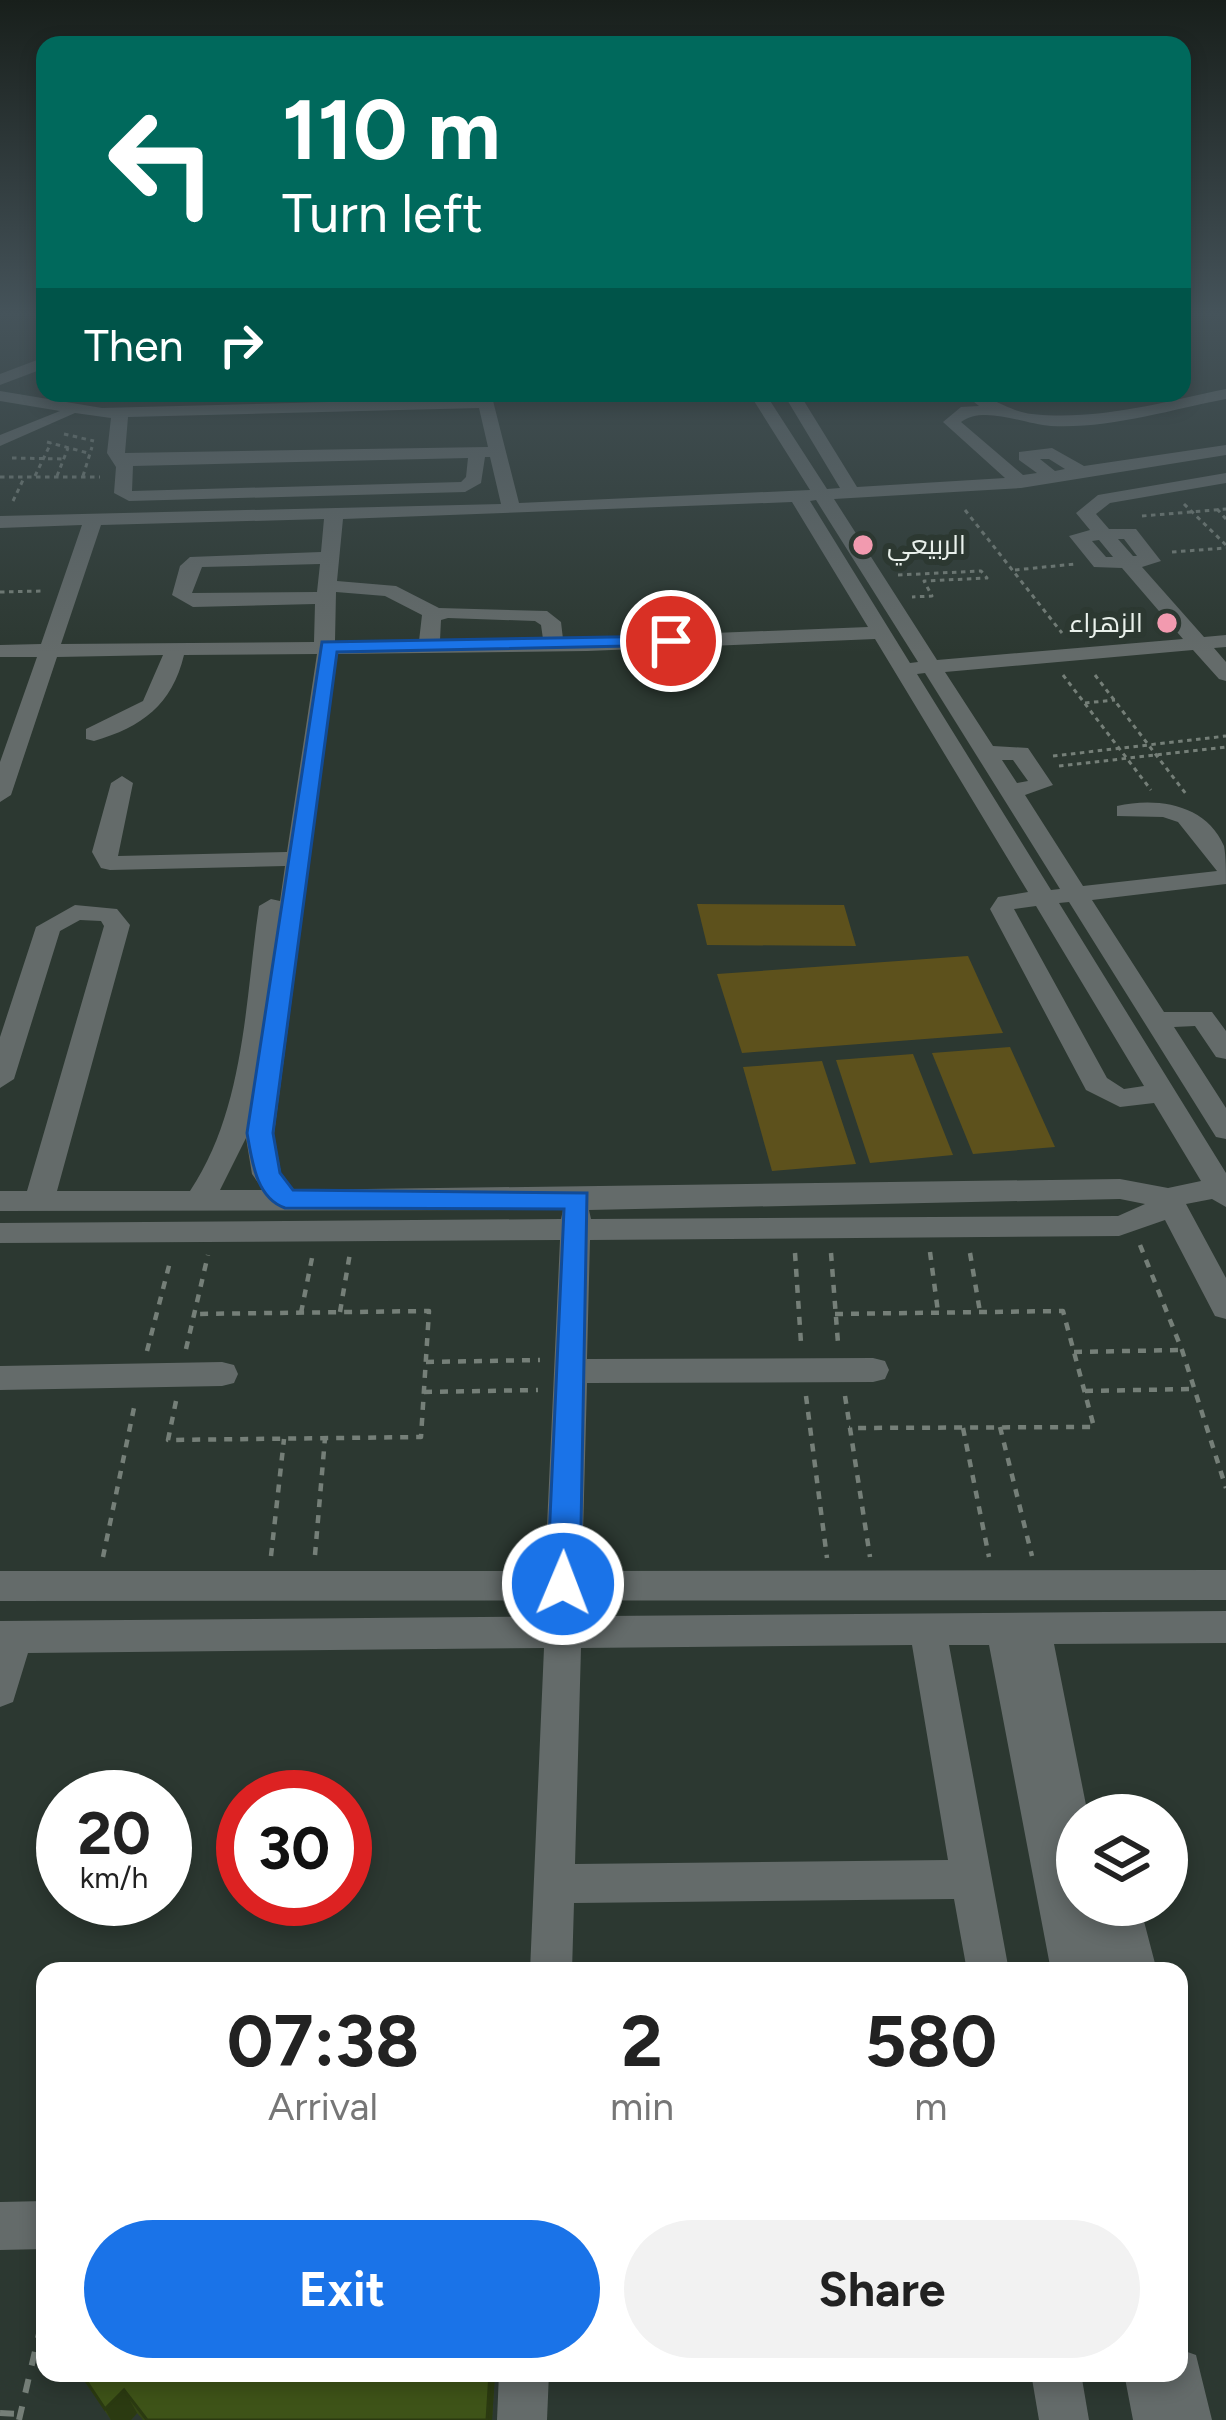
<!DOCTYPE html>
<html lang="en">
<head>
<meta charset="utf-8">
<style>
	body { margin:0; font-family:Figtree,Cairo,sans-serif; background:#f2f2f2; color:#222; height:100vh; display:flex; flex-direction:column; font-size:45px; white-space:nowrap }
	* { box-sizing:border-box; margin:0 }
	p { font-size:39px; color:#767676 }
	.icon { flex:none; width:66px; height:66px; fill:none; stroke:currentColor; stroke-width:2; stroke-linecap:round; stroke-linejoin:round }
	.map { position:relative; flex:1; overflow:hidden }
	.panel { position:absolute; left:36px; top:1962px; width:1152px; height:420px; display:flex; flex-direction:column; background:#fff; border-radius:24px; box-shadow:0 6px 18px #0003 }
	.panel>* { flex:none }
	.banner { position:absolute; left:36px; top:36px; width:1155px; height:366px; border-radius:24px; box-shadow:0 6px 18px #0003; background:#00695c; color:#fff; overflow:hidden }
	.controls { position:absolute; left:1056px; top:1794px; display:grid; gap:24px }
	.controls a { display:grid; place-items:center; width:132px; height:132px; border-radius:50%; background:#fff; box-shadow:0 6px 18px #0003; font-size:60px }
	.speed { position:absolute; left:36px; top:1770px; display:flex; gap:24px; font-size:60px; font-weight:700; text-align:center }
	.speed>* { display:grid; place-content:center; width:156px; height:156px; border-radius:50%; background:#fff; box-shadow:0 6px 18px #0003; line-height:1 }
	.speed small { font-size:30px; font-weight:400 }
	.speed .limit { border:18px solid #d22; background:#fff; color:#111 }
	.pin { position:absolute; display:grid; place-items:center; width:102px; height:102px; color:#fff; margin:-51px; border:6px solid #fff; border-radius:50%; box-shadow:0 3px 12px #0007 }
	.me { position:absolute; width:132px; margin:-66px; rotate:1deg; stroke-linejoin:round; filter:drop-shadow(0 0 9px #0008) }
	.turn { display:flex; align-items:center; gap:42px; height:252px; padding:0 48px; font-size:54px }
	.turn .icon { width:156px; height:156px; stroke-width:2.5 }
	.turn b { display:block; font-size:84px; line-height:102px }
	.then { display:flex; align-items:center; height:114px; padding:0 48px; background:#0003; gap:24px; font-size:45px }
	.eta { display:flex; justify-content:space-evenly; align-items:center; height:204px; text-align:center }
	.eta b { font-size:72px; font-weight:700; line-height:84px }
	.cta { display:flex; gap:24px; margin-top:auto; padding:24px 48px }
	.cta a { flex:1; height:138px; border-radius:72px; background:#1a73e8; color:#fff; font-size:48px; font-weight:700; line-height:138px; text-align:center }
	.cta a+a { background:#f2f2f2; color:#222 }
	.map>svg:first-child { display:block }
	.green { fill:#5d511c }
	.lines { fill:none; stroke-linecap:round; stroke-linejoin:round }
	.path-far2 { stroke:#757f78; stroke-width:3; stroke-dasharray:4.5 4.5; stroke-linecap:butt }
	.path-far1 { stroke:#757f78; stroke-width:4.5; stroke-dasharray:8 8; stroke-linecap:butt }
	.path { stroke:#757f78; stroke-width:6; stroke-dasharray:14 14; stroke-linecap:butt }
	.minor { fill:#646b6a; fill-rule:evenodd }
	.wall { fill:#354715 }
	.shaded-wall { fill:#2b3a11 }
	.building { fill:#3e5318; stroke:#2b3a11; stroke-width:3 }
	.route { fill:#1a73e8; stroke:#114b97; stroke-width:3 }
	.poi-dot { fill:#f29aaf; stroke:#2c3831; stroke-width:4.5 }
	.labels { text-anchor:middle; stroke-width:12; stroke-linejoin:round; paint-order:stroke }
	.far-poi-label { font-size:27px; fill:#e9f0eb; stroke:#2c3831; text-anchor:start }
</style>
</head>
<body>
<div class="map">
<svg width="1226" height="2420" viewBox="0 0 1226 2420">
	<rect width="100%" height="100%" fill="#2c3831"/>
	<g class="green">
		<polygon points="697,904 844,905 856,946 707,945"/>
		<polygon points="968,956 1003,1033 742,1053 717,974"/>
		<polygon points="1010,1047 1055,1147 973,1154 932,1053"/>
		<polygon points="913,1054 953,1155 870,1163 836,1060"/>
		<polygon points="822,1061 856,1164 772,1171 743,1067"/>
	</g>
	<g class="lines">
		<g class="path-far2">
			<polyline points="64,434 94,441"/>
			<polyline points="47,442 88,453"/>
			<polyline points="12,458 64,459"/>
			<polyline points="35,476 51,443"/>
			<polyline points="57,476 68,448"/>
			<polyline points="83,476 92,447"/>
			<polyline points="0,477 100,477"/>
			<polyline points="13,501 24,478"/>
			<polyline points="1184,504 1226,545"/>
			<polyline points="1217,509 1226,519"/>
			<polyline points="965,510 1062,633"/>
			<polyline points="1142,516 1226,509"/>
			<polyline points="1172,552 1226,548"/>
			<polyline points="1015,570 1075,564"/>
			<polyline points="898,575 981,571 987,578 924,581 932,596 912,597"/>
			<polyline points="0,592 42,591"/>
			<polyline points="1063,675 1151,790"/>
			<polyline points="1095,675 1186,794"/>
			<polyline points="1085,703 1115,700"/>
			<polyline points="1053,756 1226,736"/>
			<polyline points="1059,766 1226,747"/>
		</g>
		<g class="path-far1">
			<polyline points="1140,1245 1182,1350 1226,1488"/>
			<polyline points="930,1252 938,1312"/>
			<polyline points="795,1253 801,1343"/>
			<polyline points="831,1253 838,1343"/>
			<polyline points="970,1253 980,1312"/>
			<polyline points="340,1312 350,1253"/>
			<polyline points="301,1313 313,1253"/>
			<polyline points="835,1314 1063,1311 1094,1427 849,1428"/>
			<polyline points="186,1349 208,1255"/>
			<polyline points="147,1351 171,1258"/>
			<polyline points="1074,1352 1182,1350"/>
			<polyline points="426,1362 540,1360"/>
			<polyline points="1085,1391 1193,1389"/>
			<polyline points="424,1392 538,1390"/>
			<polyline points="806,1396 827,1558"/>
			<polyline points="845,1396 870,1557"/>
			<polyline points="176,1401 168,1440 421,1437 429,1311 193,1314"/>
			<polyline points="1000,1427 1032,1556"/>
			<polyline points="963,1428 989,1557"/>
			<polyline points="315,1555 325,1438"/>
			<polyline points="271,1556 284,1439"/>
			<polyline points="103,1557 135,1403"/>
		</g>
		<g class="path">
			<polyline points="0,2413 20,2414"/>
			<polyline points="19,2420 45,2308"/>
		</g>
		<g class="minor">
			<polygon points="45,357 45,368 0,385 0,374"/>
			<path d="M1226 389V399C1169 410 1109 429 1051 426 1023 424 984 405 961 422L1023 475 1037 473 1019 460V452L1052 448 1084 466 1226 445V455L1021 488 834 499 937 660 1183 639 1122 568 1094 567 1069 536 1090 530 1076 513 1098 495 1226 473V483L1110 503 1096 514 1109 529H1136L1161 561 1142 567 1204 637 1226 635V647L1214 648 1226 662V681L1219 679 1193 650 945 672 993 746 1028 748 1053 785 1025 795 1083 886 1217 871 1178 822 1163 817 1117 816V806C1157 797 1206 804 1224 846 1226 856 1226 873 1226 884L1092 900 1164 1012H1212L1226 1031V1059L1216 1057 1195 1026 1174 1027 1226 1108V1139L1216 1137 1069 902 1059 903 1226 1173V1207L1212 1199 1186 1204 1226 1278V1319L1215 1316 1165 1220 1119 1236 590 1240 587 1359 873 1358 885 1361 889 1370 885 1379 873 1382 587 1383 582 1571 1226 1570V1600L0 1601V1571H545L560 1240 0 1243V1223L561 1219 563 1210 0 1211V1191H27L104 926 101 921 80 920 60 931 14 1079 0 1088V1037L36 927 75 905 117 909 130 925 57 1191H190C245 1109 245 1001 259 906L271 899 280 901 285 866 110 870 101 868 92 852 111 783 122 776 133 783 118 856 287 852 317 654 184 655C172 705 142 727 94 741L86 739V729L143 701 163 655 57 657 11 795 0 802V762L37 657H0V645L41 644 82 525 0 528V516L501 504 490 457H485L481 483 465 492 129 501 114 493 116 467 107 453 111 418 75 413 0 446V435L60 411 0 401V391L102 408 476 398 475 393H491L519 503 810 490 749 393H765L827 489 840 488 783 393H799L857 487 1005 478 943 422 961 407 979 406 963 393C989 393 1006 411 1032 414 1098 421 1163 402 1226 389ZM479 408 488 447 125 453 128 417ZM468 458 466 477 461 482 132 491 133 466ZM1040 459H1049L1065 469 1055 471ZM816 500 918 662 910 663 810 501ZM792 502 868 627 563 639 561 622 547 611 439 608 396 586 337 581 343 519ZM324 519 321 552 190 557 180 566 172 595 193 607 315 604 314 642 61 644 101 525ZM1118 539H1124L1137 556H1133ZM1099 540 1113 557H1106L1092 541ZM320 564 317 592 192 593 202 567ZM336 592 385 596 422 615 419 641H335ZM448 618 535 621 541 625 543 639 440 640 441 620ZM875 639 1028 892 998 897 990 909 1086 1090 1120 1107 1154 1103 1201 1181 1168 1188 1120 1179 294 1190 281 1173 274 1134 337 654 587 651ZM925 673 1060 889 1051 890 917 674ZM1002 760H1013L1028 781 1017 783ZM1036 906 1144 1086 1124 1089 1107 1078 1014 909ZM246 1138 252 1174 263 1190H220ZM1120 1199 1145 1204 1118 1216 591 1219 589 1210Z"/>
			<polygon points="222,1362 234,1365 238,1374 234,1383 222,1386 0,1390 0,1366"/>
			<path d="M1226 1611V1643L1054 1644 1088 1815H1077V1905H1106L1107 1912 1112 1905 1140 1906 1157 1971H1051L989 1645H949L1009 1971H967L954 1899 574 1903 572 1971H530L544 1648 28 1653 13 1702 0 1707V1621ZM912 1645 948 1860 575 1864 581 1648Z"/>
			<polygon points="45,2201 45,2249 0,2250 0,2202"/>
			<polygon points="1179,2349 1196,2355 1212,2420 1133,2420 1124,2373 1179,2373"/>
			<polygon points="499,2373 549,2373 547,2420 497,2420"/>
			<polygon points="1031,2373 1081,2373 1089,2420 1039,2420"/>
		</g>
	</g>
	<polygon class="wall" points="79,2373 495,2373 492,2420 143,2420 137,2413 131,2420 111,2420"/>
	<g class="shaded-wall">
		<polygon points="490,2373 495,2373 492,2420 487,2420"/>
		<polygon points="124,2390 137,2413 131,2420 111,2420 105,2409"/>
	</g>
	<polygon class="building" points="81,2373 490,2373 487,2420 147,2420 124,2390 105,2409"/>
	<linearGradient id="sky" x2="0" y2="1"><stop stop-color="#181f1b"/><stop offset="0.48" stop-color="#45535a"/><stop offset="1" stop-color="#45535a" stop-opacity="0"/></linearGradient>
	<rect width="1226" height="653" fill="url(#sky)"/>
	<path class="route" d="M671 636 677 637V645L337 652 273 1133 280 1173 293 1190 587 1193 580 1584 575 1594H551L547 1584 564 1209 285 1208C256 1198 252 1161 247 1133L322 642Z"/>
	<g class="poi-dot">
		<circle cx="863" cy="545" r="12"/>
		<circle cx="1167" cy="623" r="12"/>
	</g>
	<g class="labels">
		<g class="far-poi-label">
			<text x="887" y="554">الربيعي</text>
			<text x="1143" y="632" text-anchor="end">الزهراء</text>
		</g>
	</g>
</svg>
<div class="controls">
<a><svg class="icon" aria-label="layers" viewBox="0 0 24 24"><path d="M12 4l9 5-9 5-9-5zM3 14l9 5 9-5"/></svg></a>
</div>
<div class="speed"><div>20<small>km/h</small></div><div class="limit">30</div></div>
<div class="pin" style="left:671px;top:641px;background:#d93025"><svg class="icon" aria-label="arrive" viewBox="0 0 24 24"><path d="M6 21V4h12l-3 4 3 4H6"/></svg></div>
<svg class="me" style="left:563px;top:1584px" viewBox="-20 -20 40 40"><circle r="17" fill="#1a73e8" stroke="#fff" stroke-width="3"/><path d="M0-11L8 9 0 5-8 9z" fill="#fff"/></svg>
<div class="banner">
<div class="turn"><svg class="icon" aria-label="left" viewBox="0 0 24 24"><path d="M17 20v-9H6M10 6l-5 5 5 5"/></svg><div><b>110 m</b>Turn left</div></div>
<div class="then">Then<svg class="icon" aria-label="right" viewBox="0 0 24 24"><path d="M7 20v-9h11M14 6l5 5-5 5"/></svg></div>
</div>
<section class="panel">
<div class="eta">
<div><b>07:38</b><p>Arrival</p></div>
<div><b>2</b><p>min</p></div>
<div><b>580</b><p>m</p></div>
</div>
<div class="cta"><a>Exit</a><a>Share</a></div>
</section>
</div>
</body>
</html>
